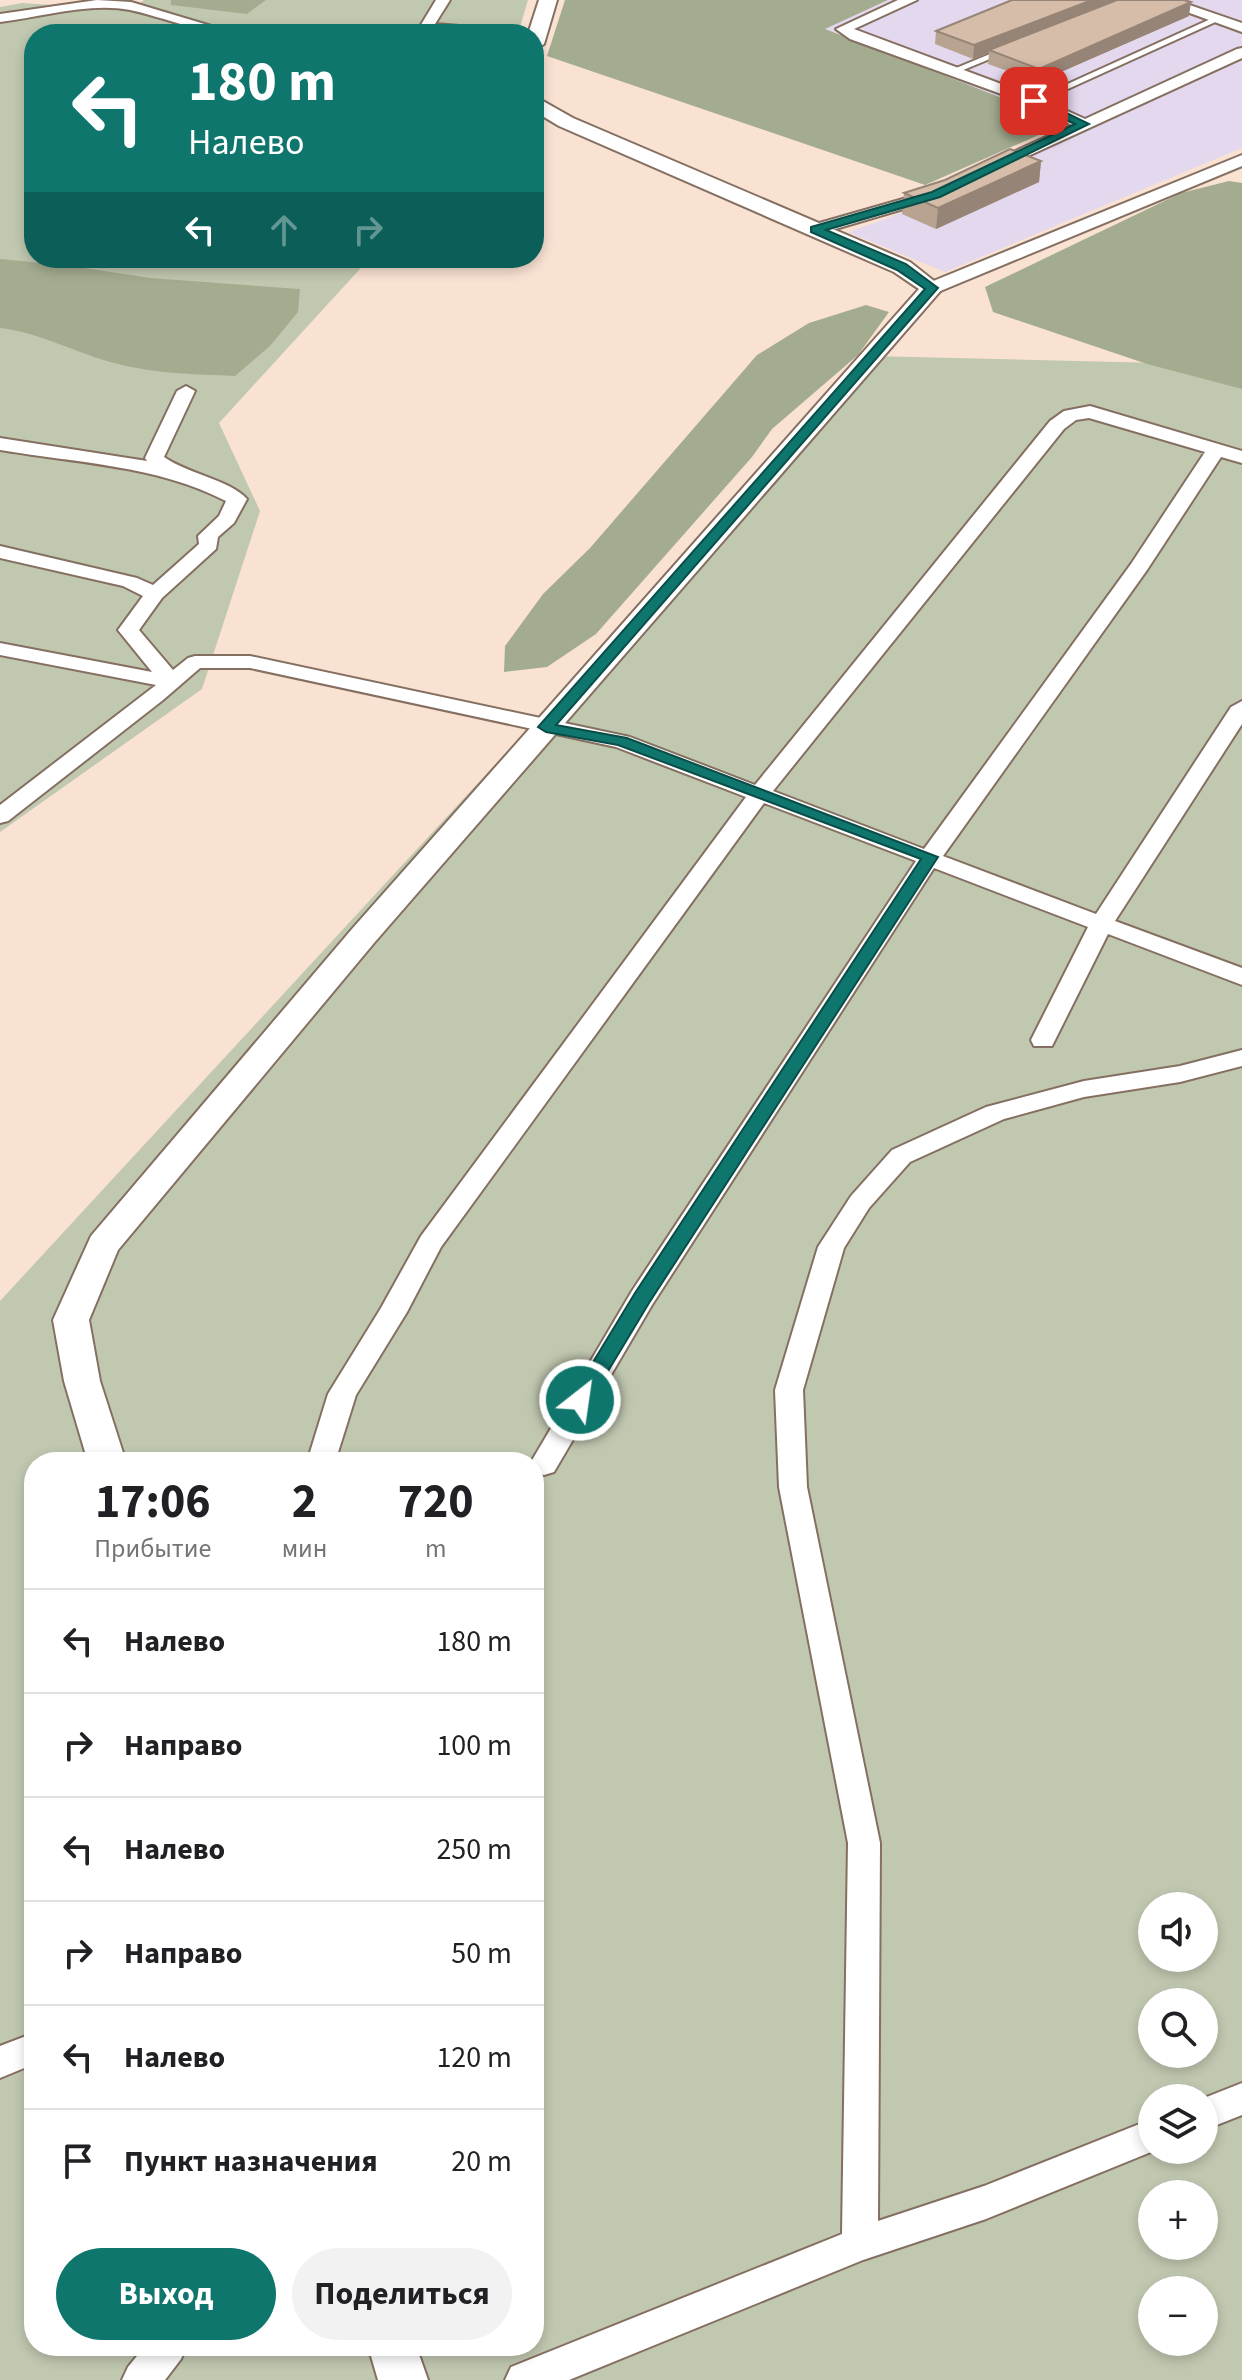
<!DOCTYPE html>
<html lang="ru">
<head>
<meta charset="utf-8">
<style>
	body { margin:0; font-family:"Source Sans 3",sans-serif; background:#f2f2f2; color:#202124; height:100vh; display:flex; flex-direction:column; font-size:30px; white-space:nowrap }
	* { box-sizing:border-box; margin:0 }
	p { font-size:26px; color:#757577 }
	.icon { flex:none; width:44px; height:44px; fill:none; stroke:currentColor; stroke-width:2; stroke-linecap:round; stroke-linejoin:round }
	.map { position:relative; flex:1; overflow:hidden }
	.details { position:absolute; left:24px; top:1452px; width:520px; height:904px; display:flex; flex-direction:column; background:#fff; border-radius:32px; box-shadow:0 4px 12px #0003 }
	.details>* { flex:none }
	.banner { position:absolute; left:24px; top:24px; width:520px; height:244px; border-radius:32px; box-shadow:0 4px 12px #0003; background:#0f766e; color:#fff; overflow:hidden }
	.buttons { position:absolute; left:1138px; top:1892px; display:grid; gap:16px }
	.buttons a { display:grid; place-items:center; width:80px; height:80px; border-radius:50%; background:#fff; box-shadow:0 4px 12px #0003; font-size:40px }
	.pin { position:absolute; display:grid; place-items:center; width:68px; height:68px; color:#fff; margin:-34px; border-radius:16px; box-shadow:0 4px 12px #0006 }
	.me { position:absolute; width:88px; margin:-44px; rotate:30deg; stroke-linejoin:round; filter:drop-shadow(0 0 6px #0008) }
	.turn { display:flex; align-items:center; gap:28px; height:168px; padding:0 32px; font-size:36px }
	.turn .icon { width:104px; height:104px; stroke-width:2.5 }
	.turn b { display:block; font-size:56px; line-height:68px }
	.lanes { display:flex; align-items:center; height:76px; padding:0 32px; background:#0003; justify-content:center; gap:40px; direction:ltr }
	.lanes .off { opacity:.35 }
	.eta { display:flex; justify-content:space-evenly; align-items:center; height:136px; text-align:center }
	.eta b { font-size:48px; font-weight:700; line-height:56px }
	.cta { display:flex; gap:16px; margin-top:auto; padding:16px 32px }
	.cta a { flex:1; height:92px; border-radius:48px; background:#0f766e; color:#fff; font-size:32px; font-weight:700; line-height:92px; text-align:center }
	.cta a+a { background:#f2f2f2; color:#202124 }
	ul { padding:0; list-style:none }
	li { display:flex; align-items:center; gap:24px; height:104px; padding:0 32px; border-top:2px solid #e0e0e0 }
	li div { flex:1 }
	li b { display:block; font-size:30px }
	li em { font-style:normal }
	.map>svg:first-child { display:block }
	.industrial { fill:#e3d8ed }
	.green { fill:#c1c8b0; fill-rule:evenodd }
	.forest { fill:#a4ac90 }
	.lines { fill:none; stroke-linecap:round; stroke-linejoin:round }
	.service-casing { stroke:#846f61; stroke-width:4 }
	.minor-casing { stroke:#846f61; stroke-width:4 }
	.tertiary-casing { stroke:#846f61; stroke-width:4 }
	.service { fill:#fff; fill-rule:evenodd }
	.minor { fill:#fff; fill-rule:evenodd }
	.tertiary { fill:#fff; fill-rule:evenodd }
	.wall { fill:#b8a391 }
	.shaded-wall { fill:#968476 }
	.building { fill:#d6bda9; stroke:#968476; stroke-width:2 }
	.route { fill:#0f766e; stroke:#0a4d48; stroke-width:2 }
</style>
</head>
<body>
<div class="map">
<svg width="1242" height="2380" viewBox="0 0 1242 2380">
	<rect width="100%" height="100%" fill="#fae2d3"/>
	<polygon class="industrial" points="888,0 1242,0 1242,148 945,272 848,232 886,219 1082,130 824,29"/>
	<g class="green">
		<polygon points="144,0 528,0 518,34 34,34 34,258 370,258 219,423 260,511 202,689 0,832 0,7 22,3 132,10"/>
		<path d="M872 356 1242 365V2380H0V1301ZM34 1462H534V2346H34ZM1152 1906H1204V1958H1152ZM1152 2002H1204V2054H1152ZM1152 2098H1204V2150H1152ZM1152 2194H1204V2246H1152ZM1152 2290H1204V2342H1152Z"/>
	</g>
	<g class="forest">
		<polygon points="171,0 266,0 247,14 171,5"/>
		<polygon points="565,0 888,0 825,29 1066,123 925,185 547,56"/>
		<polygon points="1229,181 1242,183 1242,389 1147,364 993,312 985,287 1181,193"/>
		<path d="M0 259 71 266 150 278 300 289 298 312 270 346 235 376C196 374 156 374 118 364 77 354 42 333 0 328Z"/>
		<polygon points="866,305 889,312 858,355 772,429 752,457 596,634 547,667 504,672 505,646 543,594 590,548 757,355 809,323"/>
	</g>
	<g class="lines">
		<g class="service-casing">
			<g id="service">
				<polygon points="1215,17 1222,19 1037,103 1030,101"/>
				<polygon points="1002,49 1009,51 956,73 949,71"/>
			</g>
		</g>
		<g class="minor-casing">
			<g id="minor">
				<path d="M97 0 131 2 238 34C200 34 167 18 130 10 89 2 41 17 0 22V14Z"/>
				<polygon points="436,0 450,0 435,24 509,30 516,34 421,31 419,28"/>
				<polygon points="898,0 917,0 854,29 1039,98 1085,119 1237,49 1242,48 1242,58 991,173 985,171 985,165 1072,125 1029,104 850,39 836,29"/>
				<polygon points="1154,0 1175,0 1242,23 1242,32"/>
				<polygon points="1242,155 1242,166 938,292 932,293 923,288 926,284"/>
				<polygon points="938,189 946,194 944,197 815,235 807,230 809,226"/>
				<path d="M186 386 195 391 164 457C188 474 230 480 247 499L234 523 218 537 216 549 162 598 139 630 173 670 188 658 195 656H250L630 737 755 785 1050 421 1064 411 1090 406 1242 451V463L1221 457 1147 570 943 856 1096 914 1231 707 1242 701V724L1115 921 1242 968V985L1108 934 1052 1046H1034L1031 1040 1088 927 934 868 652 1305 554 1472 544 1475 534 1472V1462H531L632 1291 916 861 764 803 441 1247 407 1312 356 1395 335 1462H307L328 1394 381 1308 421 1236 746 797 616 747 250 668H200L163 700 8 821 0 823V805L156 685 0 655V643L152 672 118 630 143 596 123 586 0 558V546L137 578 153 585 199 544 198 536 219 516 226 501C156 465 77 463 0 450V438L147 461 145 458 177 391ZM1089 418 1205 452 1131 564 924 849 773 791 1064 429 1076 420Z"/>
				<polygon points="1242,1050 1242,1066 1180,1082 1084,1097 1004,1119 910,1162 869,1208 844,1248 803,1390 807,1487 880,1843 878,2221 984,2186 1152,2119 1152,2150 1156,2150 986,2219 863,2260 569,2380 505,2380 511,2367 842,2234 848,1843 779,1487 775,1390 818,1247 851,1196 892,1150 986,1107 1084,1081 1180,1066"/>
				<polygon points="34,2033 34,2064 0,2078 0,2046"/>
				<polygon points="1242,2083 1242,2115 1204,2130 1204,2098"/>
				<polygon points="145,2346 187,2346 181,2359 165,2380 122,2380 128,2367"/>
			</g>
		</g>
		<g class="tertiary-casing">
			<g id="tertiary">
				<polygon points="539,0 557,0 544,44 534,50 534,34 528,34"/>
				<polygon points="534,96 573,118 910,262 943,288 374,943 118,1250 89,1320 100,1381 126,1462 88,1462 64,1381 53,1320 91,1236 352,929 919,289 894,272 559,126 534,111"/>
				<polygon points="368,2346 416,2346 428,2380 378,2380"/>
			</g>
		</g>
		<use href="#service" class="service"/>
		<use href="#minor" class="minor"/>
		<use href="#tertiary" class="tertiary"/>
	</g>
	<g class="wall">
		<polygon points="1189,16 1038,82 988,64 989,53 973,59 935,44 936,31"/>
		<polygon points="1041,161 1039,182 936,229 902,214 904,193"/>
	</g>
	<g class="shaded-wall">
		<polygon points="1092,0 1126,0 989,50 989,53 973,59 974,45"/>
		<polygon points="1191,2 1189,16 1038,82 1039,69"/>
		<polygon points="1041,161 1039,182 936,229 938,208"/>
	</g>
	<g class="building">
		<polygon points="1012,0 1092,0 974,45 936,31"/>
		<polygon points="1117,0 1184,0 1191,2 1039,69 989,50"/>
		<polygon points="1010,149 1041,161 938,208 904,193 945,180"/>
	</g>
	<polygon class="route" points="1030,99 1038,99 1089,124 940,197 826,230 906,264 938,288 556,725 627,738 938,857 649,1303 587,1406 573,1406 570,1400 635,1293 921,859 618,745 546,732 538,727 925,289 897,270 811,232 811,227 932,192 1075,124 1030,104"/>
</svg>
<div class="buttons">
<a><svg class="icon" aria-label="sound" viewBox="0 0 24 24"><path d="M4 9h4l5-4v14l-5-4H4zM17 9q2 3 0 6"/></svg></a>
<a><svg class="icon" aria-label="search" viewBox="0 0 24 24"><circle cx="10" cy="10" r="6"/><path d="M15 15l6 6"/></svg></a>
<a><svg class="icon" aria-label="layers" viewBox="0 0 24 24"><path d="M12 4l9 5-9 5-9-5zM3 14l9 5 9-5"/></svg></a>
<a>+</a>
<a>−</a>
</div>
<div class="pin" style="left:1034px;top:101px;background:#d93025"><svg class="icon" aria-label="arrive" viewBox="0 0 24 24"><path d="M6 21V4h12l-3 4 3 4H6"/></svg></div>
<svg class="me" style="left:580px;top:1400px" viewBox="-20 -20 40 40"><circle r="17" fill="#0f766e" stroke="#fff" stroke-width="3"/><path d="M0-11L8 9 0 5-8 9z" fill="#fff"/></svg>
<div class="banner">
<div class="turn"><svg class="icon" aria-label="left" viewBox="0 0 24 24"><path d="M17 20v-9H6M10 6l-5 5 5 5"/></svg><div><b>180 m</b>Налево</div></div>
<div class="lanes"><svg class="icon" aria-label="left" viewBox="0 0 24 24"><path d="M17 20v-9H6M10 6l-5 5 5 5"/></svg><svg class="icon off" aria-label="ahead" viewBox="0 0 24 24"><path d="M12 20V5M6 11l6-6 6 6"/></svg><svg class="icon off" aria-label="right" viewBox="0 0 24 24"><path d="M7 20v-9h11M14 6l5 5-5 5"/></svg></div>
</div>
<section class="details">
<div class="eta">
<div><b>17:06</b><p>Прибытие</p></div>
<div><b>2</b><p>мин</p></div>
<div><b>720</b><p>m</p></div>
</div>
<ul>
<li><svg class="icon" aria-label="left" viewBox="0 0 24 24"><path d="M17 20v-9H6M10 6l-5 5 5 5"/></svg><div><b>Налево</b></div><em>180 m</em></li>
<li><svg class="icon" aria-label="right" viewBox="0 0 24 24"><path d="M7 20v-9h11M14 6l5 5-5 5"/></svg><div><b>Направо</b></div><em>100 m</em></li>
<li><svg class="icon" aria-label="left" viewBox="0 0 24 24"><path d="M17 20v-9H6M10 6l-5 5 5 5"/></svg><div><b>Налево</b></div><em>250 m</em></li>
<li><svg class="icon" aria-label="right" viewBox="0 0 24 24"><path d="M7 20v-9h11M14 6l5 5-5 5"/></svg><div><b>Направо</b></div><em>50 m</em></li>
<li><svg class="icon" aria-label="left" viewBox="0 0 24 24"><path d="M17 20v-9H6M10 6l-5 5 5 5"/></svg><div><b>Налево</b></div><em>120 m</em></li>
<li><svg class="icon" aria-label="arrive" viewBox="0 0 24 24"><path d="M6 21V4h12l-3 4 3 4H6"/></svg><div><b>Пункт назначения</b></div><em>20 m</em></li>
</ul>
<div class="cta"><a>Выход</a><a>Поделиться</a></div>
</section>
</div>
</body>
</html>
